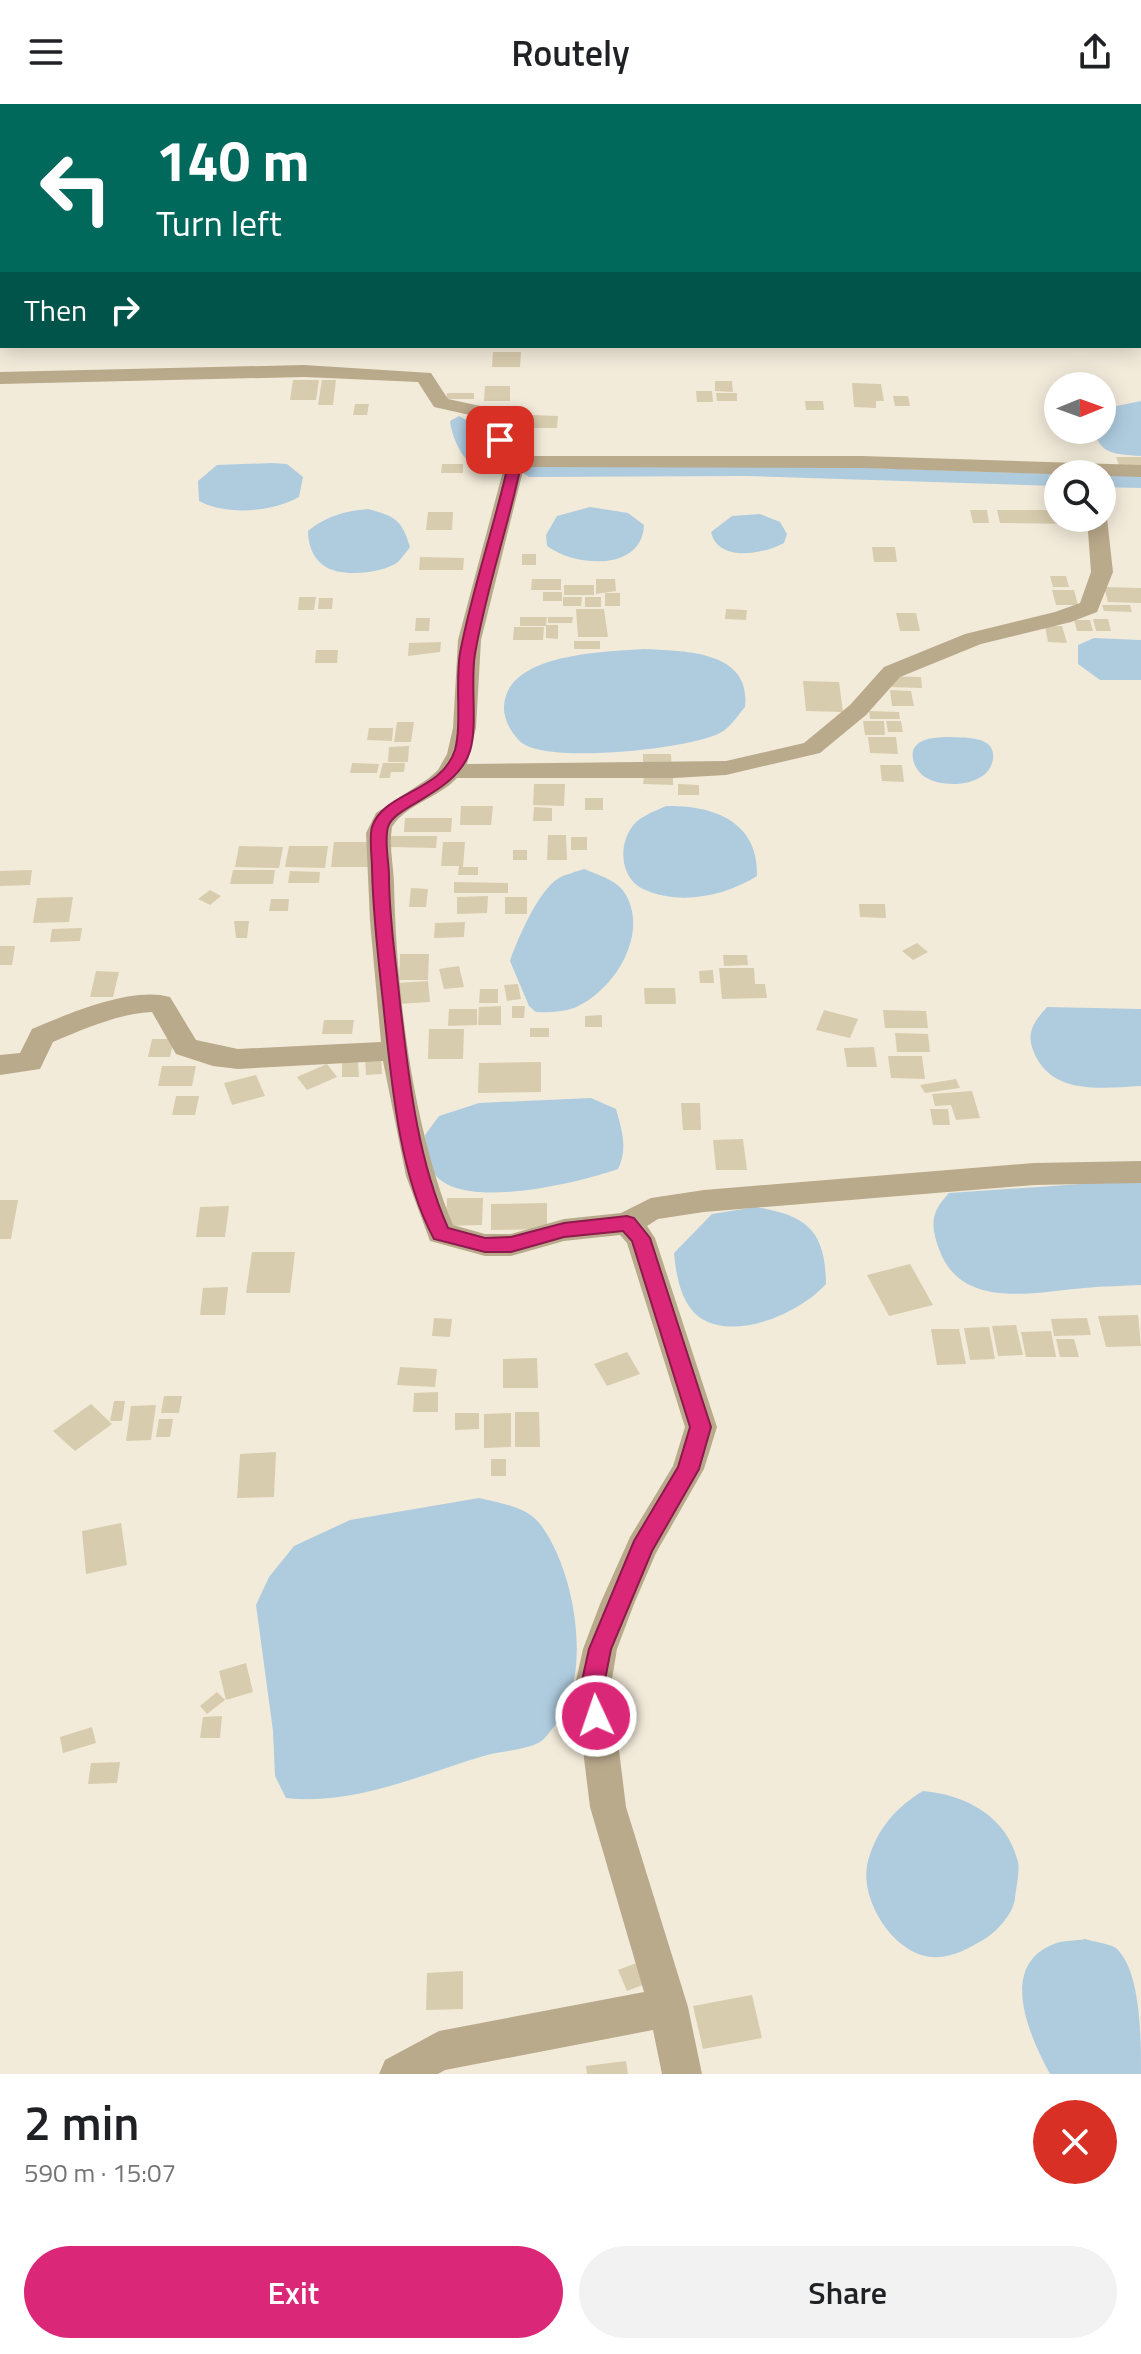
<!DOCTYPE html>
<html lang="en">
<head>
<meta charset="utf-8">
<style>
	body { margin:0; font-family:"Titillium Web",sans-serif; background:#f2f2f2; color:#202124; height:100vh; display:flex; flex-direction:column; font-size:30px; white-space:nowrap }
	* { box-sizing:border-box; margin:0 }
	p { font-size:26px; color:#757577 }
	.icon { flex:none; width:44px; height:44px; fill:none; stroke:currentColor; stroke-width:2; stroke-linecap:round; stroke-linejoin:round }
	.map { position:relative; height:1970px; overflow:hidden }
	.drawer { display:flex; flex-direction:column; background:#fff; flex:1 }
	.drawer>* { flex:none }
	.banner { position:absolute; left:0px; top:0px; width:1142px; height:244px; box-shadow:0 4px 20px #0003; background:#00695c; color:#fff; overflow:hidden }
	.needle { width:52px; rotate:89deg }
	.tools { position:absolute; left:1044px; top:268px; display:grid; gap:16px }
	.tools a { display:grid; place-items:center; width:72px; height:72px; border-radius:50%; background:#fff; box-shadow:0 4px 20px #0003; font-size:40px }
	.pin { position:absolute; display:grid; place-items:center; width:68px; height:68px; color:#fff; margin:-34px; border-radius:16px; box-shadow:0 4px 12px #0006 }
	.me { position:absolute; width:88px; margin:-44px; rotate:357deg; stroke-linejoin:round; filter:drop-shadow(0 0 6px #0008) }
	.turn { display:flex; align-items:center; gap:28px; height:168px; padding:0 24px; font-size:36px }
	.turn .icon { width:104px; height:104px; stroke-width:2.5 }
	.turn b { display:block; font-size:56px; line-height:68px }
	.then { display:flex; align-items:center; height:76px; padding:0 24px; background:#0003; gap:16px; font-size:30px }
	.round { display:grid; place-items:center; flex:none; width:84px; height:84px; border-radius:42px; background:#f2f2f2 }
	.summary { display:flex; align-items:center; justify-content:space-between; height:136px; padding:0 24px }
	h1 { font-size:48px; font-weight:600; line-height:60px }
	.cta { display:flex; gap:16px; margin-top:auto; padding:16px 24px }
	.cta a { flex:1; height:92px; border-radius:48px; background:#db2777; color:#fff; font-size:32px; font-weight:600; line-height:92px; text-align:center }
	.cta a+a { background:#f2f2f2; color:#202124 }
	header { display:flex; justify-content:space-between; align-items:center; height:104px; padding:0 24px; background:#fff; font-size:36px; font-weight:600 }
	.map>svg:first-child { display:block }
	.water { fill:#afccdf }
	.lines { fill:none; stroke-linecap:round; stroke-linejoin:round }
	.canal { fill:#afccdf; fill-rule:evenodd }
	.building { fill:#d8ccae }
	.minor { fill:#baaa8c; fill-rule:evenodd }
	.route { fill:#db2777; stroke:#8e194d; stroke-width:2 }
</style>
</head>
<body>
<header><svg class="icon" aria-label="menu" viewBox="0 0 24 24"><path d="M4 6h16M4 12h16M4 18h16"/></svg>Routely<svg class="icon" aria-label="share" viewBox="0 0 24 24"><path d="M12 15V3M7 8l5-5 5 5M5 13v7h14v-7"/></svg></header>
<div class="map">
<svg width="1141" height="1970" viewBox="0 0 1141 1970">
	<rect width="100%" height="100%" fill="#f3ebda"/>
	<g class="water">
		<path d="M1141 297V352C1118 350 1100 352 1094 326H1102V305Z"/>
		<path d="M272 359 287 360 303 373 299 393C272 408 227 412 199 397L198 377 217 361Z"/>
		<path d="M590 403 628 409 644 421C642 468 575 463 547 442L546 431 557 412Z"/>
		<path d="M368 405C394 412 402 415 410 443 407 447 402 454 398 458 382 470 339 474 323 461 312 453 308 439 308 427 327 412 344 407 368 405Z"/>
		<path d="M760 410 780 418 787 430 784 439C764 450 718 459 711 428L732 412Z"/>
		<polygon points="1094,534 1141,536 1141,576 1100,576 1078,560 1078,541"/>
		<path d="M644 545C683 547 752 546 745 603 738 611 730 624 720 629 690 645 550 660 522 639 512 631 503 615 504 602 507 549 604 548 644 545Z"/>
		<path d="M951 633C967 634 996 632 993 655 989 683 944 685 925 673 920 670 916 664 914 659 906 634 934 633 951 633Z"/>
		<path d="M666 702C714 701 759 718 757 772 725 792 680 802 643 785 622 775 618 745 630 726 637 713 653 708 666 702Z"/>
		<path d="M584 765C598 771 618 776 626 791 649 832 613 888 574 904 562 908 548 909 536 908L529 902 510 857C517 836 539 785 559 774 566 770 576 768 584 765Z"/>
		<path d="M1047 903 1141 905V982C1101 984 1050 992 1033 946 1026 927 1035 917 1047 903Z"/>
		<path d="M591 994 616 1005C622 1026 628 1045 618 1065 581 1078 459 1109 433 1068 427 1058 426 1043 425 1031L439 1012 479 999Z"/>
		<path d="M1141 1076V1181C1122 1182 1104 1182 1085 1184 1035 1188 961 1207 939 1145 930 1120 931 1108 949 1089Z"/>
		<path d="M756 1103C807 1112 825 1126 826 1180 802 1207 739 1237 702 1215 681 1202 676 1171 674 1149L712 1110Z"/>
		<path d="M479 1394C502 1400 529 1402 543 1424 577 1473 594 1578 552 1625 549 1629 544 1636 540 1638 526 1646 502 1647 487 1651 422 1670 354 1702 286 1694L275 1672 273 1627 256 1501 269 1473 294 1442 350 1416Z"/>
		<path d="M923 1687C966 1691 1007 1712 1018 1758 1020 1768 1016 1783 1015 1794 1014 1809 996 1829 983 1836 969 1844 950 1855 932 1853 893 1850 858 1794 868 1757 877 1725 896 1703 923 1687Z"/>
		<path d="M1085 1835C1094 1838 1107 1839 1116 1844 1141 1867 1141 1932 1141 1970H1050C1030 1933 997 1862 1054 1840 1063 1836 1076 1837 1085 1835Z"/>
	</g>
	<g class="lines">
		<g class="canal">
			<path d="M459 312 468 317 476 344 503 364 501 368C471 375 453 341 450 317Z"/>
			<polygon points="747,360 1058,370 1058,382 747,372 529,373 520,367 529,361"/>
			<polygon points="1102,371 1141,372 1141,384 1102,383"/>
		</g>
	</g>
	<g class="building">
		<polygon points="493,248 521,248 520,263 492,263"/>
		<polygon points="293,276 319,276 316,296 290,296"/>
		<polygon points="322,276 336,276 333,301 318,301"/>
		<polygon points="715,277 732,277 733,288 715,287"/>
		<polygon points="852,279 881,280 884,297 876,297 876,304 854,303"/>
		<polygon points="485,282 510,282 510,297 484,297"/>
		<polygon points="696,287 712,287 713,298 697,298"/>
		<polygon points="447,289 474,289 474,295 446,295"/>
		<polygon points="716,289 737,289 737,297 717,297"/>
		<polygon points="893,292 908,292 910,302 895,302"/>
		<polygon points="805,297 823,297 824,306 806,306"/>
		<polygon points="355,300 369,300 367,311 353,311"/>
		<polygon points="531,311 558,312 557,324 530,324"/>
		<polygon points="1116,353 1141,353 1141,365 1120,364"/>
		<polygon points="442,360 463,360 463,369 441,369"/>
		<polygon points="970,406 987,406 989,419 973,419"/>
		<polygon points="997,406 1058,406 1058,414 1090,414 1092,420 1000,419"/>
		<polygon points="428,408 453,408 452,426 426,426"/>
		<polygon points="872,443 895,443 897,458 874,458"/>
		<rect x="522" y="450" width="14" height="11"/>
		<polygon points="420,453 464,454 463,466 419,466"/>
		<polygon points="1050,472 1066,472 1069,483 1053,483"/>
		<polygon points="532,475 561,475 561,486 531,486"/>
		<polygon points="596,475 615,475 616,487 596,490"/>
		<rect x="564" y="481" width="30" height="10"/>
		<polygon points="1104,483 1141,484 1141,499 1108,498"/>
		<polygon points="1052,486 1074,486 1078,501 1056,501"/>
		<rect x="543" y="488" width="19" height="9"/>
		<rect x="605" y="489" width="15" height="13"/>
		<polygon points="299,493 316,493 314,506 298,506"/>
		<polygon points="563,493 582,493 581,502 563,502"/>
		<rect x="585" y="493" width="16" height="10"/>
		<polygon points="319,494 333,494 332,505 318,505"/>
		<polygon points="1102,501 1130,501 1132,508 1104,507"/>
		<polygon points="576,505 604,505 608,533 578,533"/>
		<polygon points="726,505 747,506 746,516 725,515"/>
		<polygon points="896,509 916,509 920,527 900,527"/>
		<polygon points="520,513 547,513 546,521 558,521 558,535 546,534 546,522 520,522"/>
		<polygon points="548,513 573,513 572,519 548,519"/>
		<polygon points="416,514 430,514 429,527 415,527"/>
		<polygon points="1093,515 1108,515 1111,527 1096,527"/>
		<polygon points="1074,516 1090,516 1093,527 1077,527"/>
		<polygon points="1045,522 1062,522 1067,539 1048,538"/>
		<polygon points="514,523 544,523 543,536 513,536"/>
		<rect x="574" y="537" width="26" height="8"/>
		<polygon points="441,538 440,548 408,552 409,539"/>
		<polygon points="316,546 338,546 337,559 315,559"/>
		<polygon points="886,572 921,573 922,584 888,583"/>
		<polygon points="803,577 839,578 843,608 806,607"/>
		<polygon points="890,586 911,587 914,602 892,602"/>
		<polygon points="869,607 899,608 900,615 870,615"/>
		<polygon points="863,617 884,617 885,631 865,631"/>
		<polygon points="886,617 901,617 903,628 888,628"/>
		<polygon points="397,618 414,618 411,638 394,638"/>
		<polygon points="369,624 393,624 392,637 367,636"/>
		<polygon points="868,633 896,633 898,650 870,649"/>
		<polygon points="409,642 408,658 388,658 389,643"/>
		<polygon points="643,650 671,650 672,669 643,669"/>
		<polygon points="352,659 379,660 377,669 350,669"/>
		<polygon points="383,659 405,659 404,668 391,668 390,674 379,674"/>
		<polygon points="880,661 902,661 904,678 882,677"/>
		<polygon points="644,672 673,672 673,681 643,680"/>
		<polygon points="534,680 565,680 564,702 533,701"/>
		<polygon points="678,680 699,681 699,691 678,691"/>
		<rect x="585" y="694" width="18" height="12"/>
		<polygon points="461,702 493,702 491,721 460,721"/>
		<polygon points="534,703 552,704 552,717 533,717"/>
		<polygon points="405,714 452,714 451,728 404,728"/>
		<polygon points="548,731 566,731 567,756 547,756"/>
		<polygon points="391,732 437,732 436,744 390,743"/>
		<rect x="571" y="733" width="16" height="13"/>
		<polygon points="334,738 375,738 373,763 331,763"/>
		<polygon points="443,738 465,738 463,763 478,763 478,771 458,771 459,762 441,762"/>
		<polygon points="239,742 283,743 279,764 235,763"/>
		<polygon points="289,742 328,742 325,764 285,763"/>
		<rect x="513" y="746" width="14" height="10"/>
		<polygon points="32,766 30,781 0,782 0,767"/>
		<polygon points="233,766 275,766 273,780 230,780"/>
		<polygon points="290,767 320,768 319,779 288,779"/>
		<polygon points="454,778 508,779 508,789 454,789"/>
		<polygon points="411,784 428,785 426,803 409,803"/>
		<polygon points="210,786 221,792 210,801 198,795"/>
		<polygon points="488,792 487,809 457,810 457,793"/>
		<polygon points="73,793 69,818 33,819 37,794"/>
		<rect x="505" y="793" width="22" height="17"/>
		<polygon points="271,795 289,795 288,807 269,807"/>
		<polygon points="859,800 885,800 886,814 860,813"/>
		<polygon points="234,817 249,817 247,834 236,834"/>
		<polygon points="465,818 464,833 434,834 435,819"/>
		<polygon points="82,824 80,837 50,838 52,825"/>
		<polygon points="917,839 928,848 913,856 902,847"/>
		<polygon points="0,842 15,842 12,861 0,861"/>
		<polygon points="400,850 429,850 428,876 399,876"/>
		<polygon points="723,851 747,851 748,861 724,862"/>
		<polygon points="459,862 464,883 444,885 439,865"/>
		<polygon points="719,864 754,864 755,880 765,880 767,894 722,895"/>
		<polygon points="713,866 714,879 700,879 699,867"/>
		<polygon points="96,867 119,868 113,893 90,893"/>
		<polygon points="428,877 430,898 399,900 397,879"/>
		<polygon points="518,880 521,895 507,897 504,881"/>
		<polygon points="644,884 675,884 676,900 645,900"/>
		<polygon points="480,885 498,885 498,899 479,899"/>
		<polygon points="501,902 501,921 478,921 479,903"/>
		<polygon points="512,902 525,902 524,914 512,914"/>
		<polygon points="449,905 477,905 477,921 448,922"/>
		<polygon points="824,906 858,915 850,934 816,926"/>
		<polygon points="883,906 926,907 928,924 885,924"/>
		<polygon points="602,911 602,923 585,923 585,912"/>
		<polygon points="324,916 354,916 352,930 322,930"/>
		<rect x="530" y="924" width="19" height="9"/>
		<polygon points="429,925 464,925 463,955 428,955"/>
		<polygon points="895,929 928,930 930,948 897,948"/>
		<polygon points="152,935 174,935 170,953 148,953"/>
		<polygon points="874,943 877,963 847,963 844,944"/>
		<polygon points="381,952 382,970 366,971 365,953"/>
		<polygon points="888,952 922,952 925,975 891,974"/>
		<polygon points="358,956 359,973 342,973 342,957"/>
		<polygon points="541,958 541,988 478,989 479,959"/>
		<polygon points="327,960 337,973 307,986 297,973"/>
		<polygon points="162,962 196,962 192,982 158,982"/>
		<polygon points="256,971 265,992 232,1001 224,979"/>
		<polygon points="956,975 960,984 925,989 920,981"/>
		<polygon points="972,987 980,1014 956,1016 951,1001 935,1002 932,990"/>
		<polygon points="176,992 199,992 195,1011 172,1011"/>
		<polygon points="681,999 700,999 701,1026 683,1026"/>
		<polygon points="930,1005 948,1005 950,1021 933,1021"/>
		<polygon points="743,1035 747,1066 716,1066 713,1036"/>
		<polygon points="447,1094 483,1094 482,1121 446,1122"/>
		<polygon points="0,1096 18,1096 11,1135 0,1135"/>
		<polygon points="547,1099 547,1125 491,1126 491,1100"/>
		<polygon points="229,1102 225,1133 196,1133 200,1103"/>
		<polygon points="252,1148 295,1148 290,1189 246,1189"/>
		<polygon points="910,1160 933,1201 889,1212 867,1171"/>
		<polygon points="228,1183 225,1211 200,1211 203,1184"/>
		<polygon points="1138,1211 1141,1242 1106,1243 1098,1212"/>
		<polygon points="434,1214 452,1215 450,1233 432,1232"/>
		<polygon points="1087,1214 1091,1231 1054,1232 1051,1215"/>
		<polygon points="1016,1221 1023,1251 998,1252 992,1222"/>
		<polygon points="989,1223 995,1255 970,1256 964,1224"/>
		<polygon points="931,1225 959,1225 966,1260 937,1261"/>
		<polygon points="1051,1227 1056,1253 1026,1253 1021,1228"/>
		<polygon points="1056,1235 1074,1235 1079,1253 1060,1253"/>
		<polygon points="627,1248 640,1270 607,1282 594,1260"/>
		<polygon points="537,1254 538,1284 503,1284 503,1255"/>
		<polygon points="400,1263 437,1265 435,1283 397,1281"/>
		<polygon points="438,1288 438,1308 413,1308 414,1289"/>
		<polygon points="164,1292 182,1292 179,1309 161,1309"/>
		<polygon points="114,1297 125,1297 122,1317 110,1317"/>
		<polygon points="91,1300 112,1320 75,1347 53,1327"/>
		<polygon points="156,1301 151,1336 126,1337 131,1302"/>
		<polygon points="515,1308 539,1308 540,1343 515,1343"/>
		<polygon points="455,1309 479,1309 479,1325 455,1326"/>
		<polygon points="511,1309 511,1343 484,1344 484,1310"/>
		<polygon points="159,1315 173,1315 170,1333 156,1333"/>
		<polygon points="276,1348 274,1393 237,1394 240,1350"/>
		<rect x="491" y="1355" width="15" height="17"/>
		<polygon points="121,1419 127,1461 86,1470 82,1427"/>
		<polygon points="246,1559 253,1588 226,1596 219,1567"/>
		<polygon points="217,1588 225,1596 207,1610 200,1602"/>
		<polygon points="222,1612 220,1634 200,1634 203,1613"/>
		<polygon points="92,1623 96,1639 63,1649 60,1633"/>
		<polygon points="120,1658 117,1679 88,1680 91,1659"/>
		<polygon points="639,1858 648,1879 627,1887 618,1866"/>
		<polygon points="463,1867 463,1905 426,1906 427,1869"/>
		<polygon points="752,1891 762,1934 703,1945 693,1902"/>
		<polygon points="626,1957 628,1970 587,1970 586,1962"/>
	</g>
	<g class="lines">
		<g class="minor">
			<rect x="0" y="60" width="2" height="10"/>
			<polygon points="0,101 2,101 0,115"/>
			<path d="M304 261 431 269 448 295 499 306C511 327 503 347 532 352H862L1141 361V373L862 364 524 363 481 536 476 624 467 660 726 657 804 639 850 601 884 563 965 530 1055 508 1080 499 1091 468 1087 414H1102V409L1107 414 1113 468 1097 508 1071 518 981 540 900 573 866 611 820 649 726 671 674 674H457C439 694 406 700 392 723 389 741 393 759 394 778 396 885 412 1022 453 1121L485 1130H511L564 1115 621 1109 651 1094 704 1086 1034 1059 1141 1057V1079L1034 1081 704 1108 658 1115 647 1122 655 1134 717 1323 704 1365 656 1449 634 1500 617 1545 611 1581 626 1703 688 1903 702 1970H662L653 1926 445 1966 438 1970H379L385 1956 439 1927 644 1888 590 1703 575 1581 583 1545 600 1500 630 1433 673 1362 685 1323 627 1139 620 1131 564 1137 511 1152H485L430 1137 406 1072 383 957 238 965 213 962 176 950 152 908C117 910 84 925 53 938L40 965 0 971V951L20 949 32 925C68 910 131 882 170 893L196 936 238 945 381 938 370 817 366 729 376 709 429 674 438 666 447 650 453 624 458 536 503 367 504 357 493 347 483 314 434 303 418 278 304 273 0 280V268Z"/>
		</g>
	</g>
	<path class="route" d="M500 332 507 336 509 345 519 352 521 361C508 424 486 485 475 550 470 578 478 621 470 647 456 690 394 701 388 723 384 737 389 758 389 772 389 815 396 857 400 899 409 975 417 1054 448 1124L485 1134 511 1133 564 1119 627 1112 634 1114 650 1134 711 1323 699 1365 652 1447 611 1545 604 1581 608 1612 605 1619 596 1622 588 1619 581 1581 589 1545 634 1437 678 1363 690 1323 632 1137 623 1127 564 1133 511 1148H485L434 1135C398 1069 391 972 383 898 378 854 373 810 372 765 372 753 369 734 372 723 383 688 442 688 455 646 462 620 455 578 460 549 472 485 494 424 508 361V356L499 350 494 336Z"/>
</svg>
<div class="tools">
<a><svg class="needle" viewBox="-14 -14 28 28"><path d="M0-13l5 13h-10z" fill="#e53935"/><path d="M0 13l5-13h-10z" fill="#757577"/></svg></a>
<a><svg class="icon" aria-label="search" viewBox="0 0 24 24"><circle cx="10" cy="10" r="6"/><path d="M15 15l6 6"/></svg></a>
</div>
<div class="pin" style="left:500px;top:336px;background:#d93025"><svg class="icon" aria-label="arrive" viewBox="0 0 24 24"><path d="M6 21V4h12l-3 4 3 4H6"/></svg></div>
<svg class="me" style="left:596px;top:1612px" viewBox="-20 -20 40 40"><circle r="17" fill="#db2777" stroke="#fff" stroke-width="3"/><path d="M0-11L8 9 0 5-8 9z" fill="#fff"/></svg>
<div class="banner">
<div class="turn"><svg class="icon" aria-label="left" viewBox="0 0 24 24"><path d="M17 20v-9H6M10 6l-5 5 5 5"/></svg><div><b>140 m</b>Turn left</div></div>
<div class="then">Then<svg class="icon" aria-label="right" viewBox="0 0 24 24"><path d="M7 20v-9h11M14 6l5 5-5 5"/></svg></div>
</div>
</div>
<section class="drawer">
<div class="summary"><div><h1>2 min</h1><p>590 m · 15:07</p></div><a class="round" style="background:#d93025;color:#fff"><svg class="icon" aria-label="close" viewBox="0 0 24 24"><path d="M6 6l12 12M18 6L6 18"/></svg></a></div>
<div class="cta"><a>Exit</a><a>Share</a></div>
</section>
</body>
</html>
